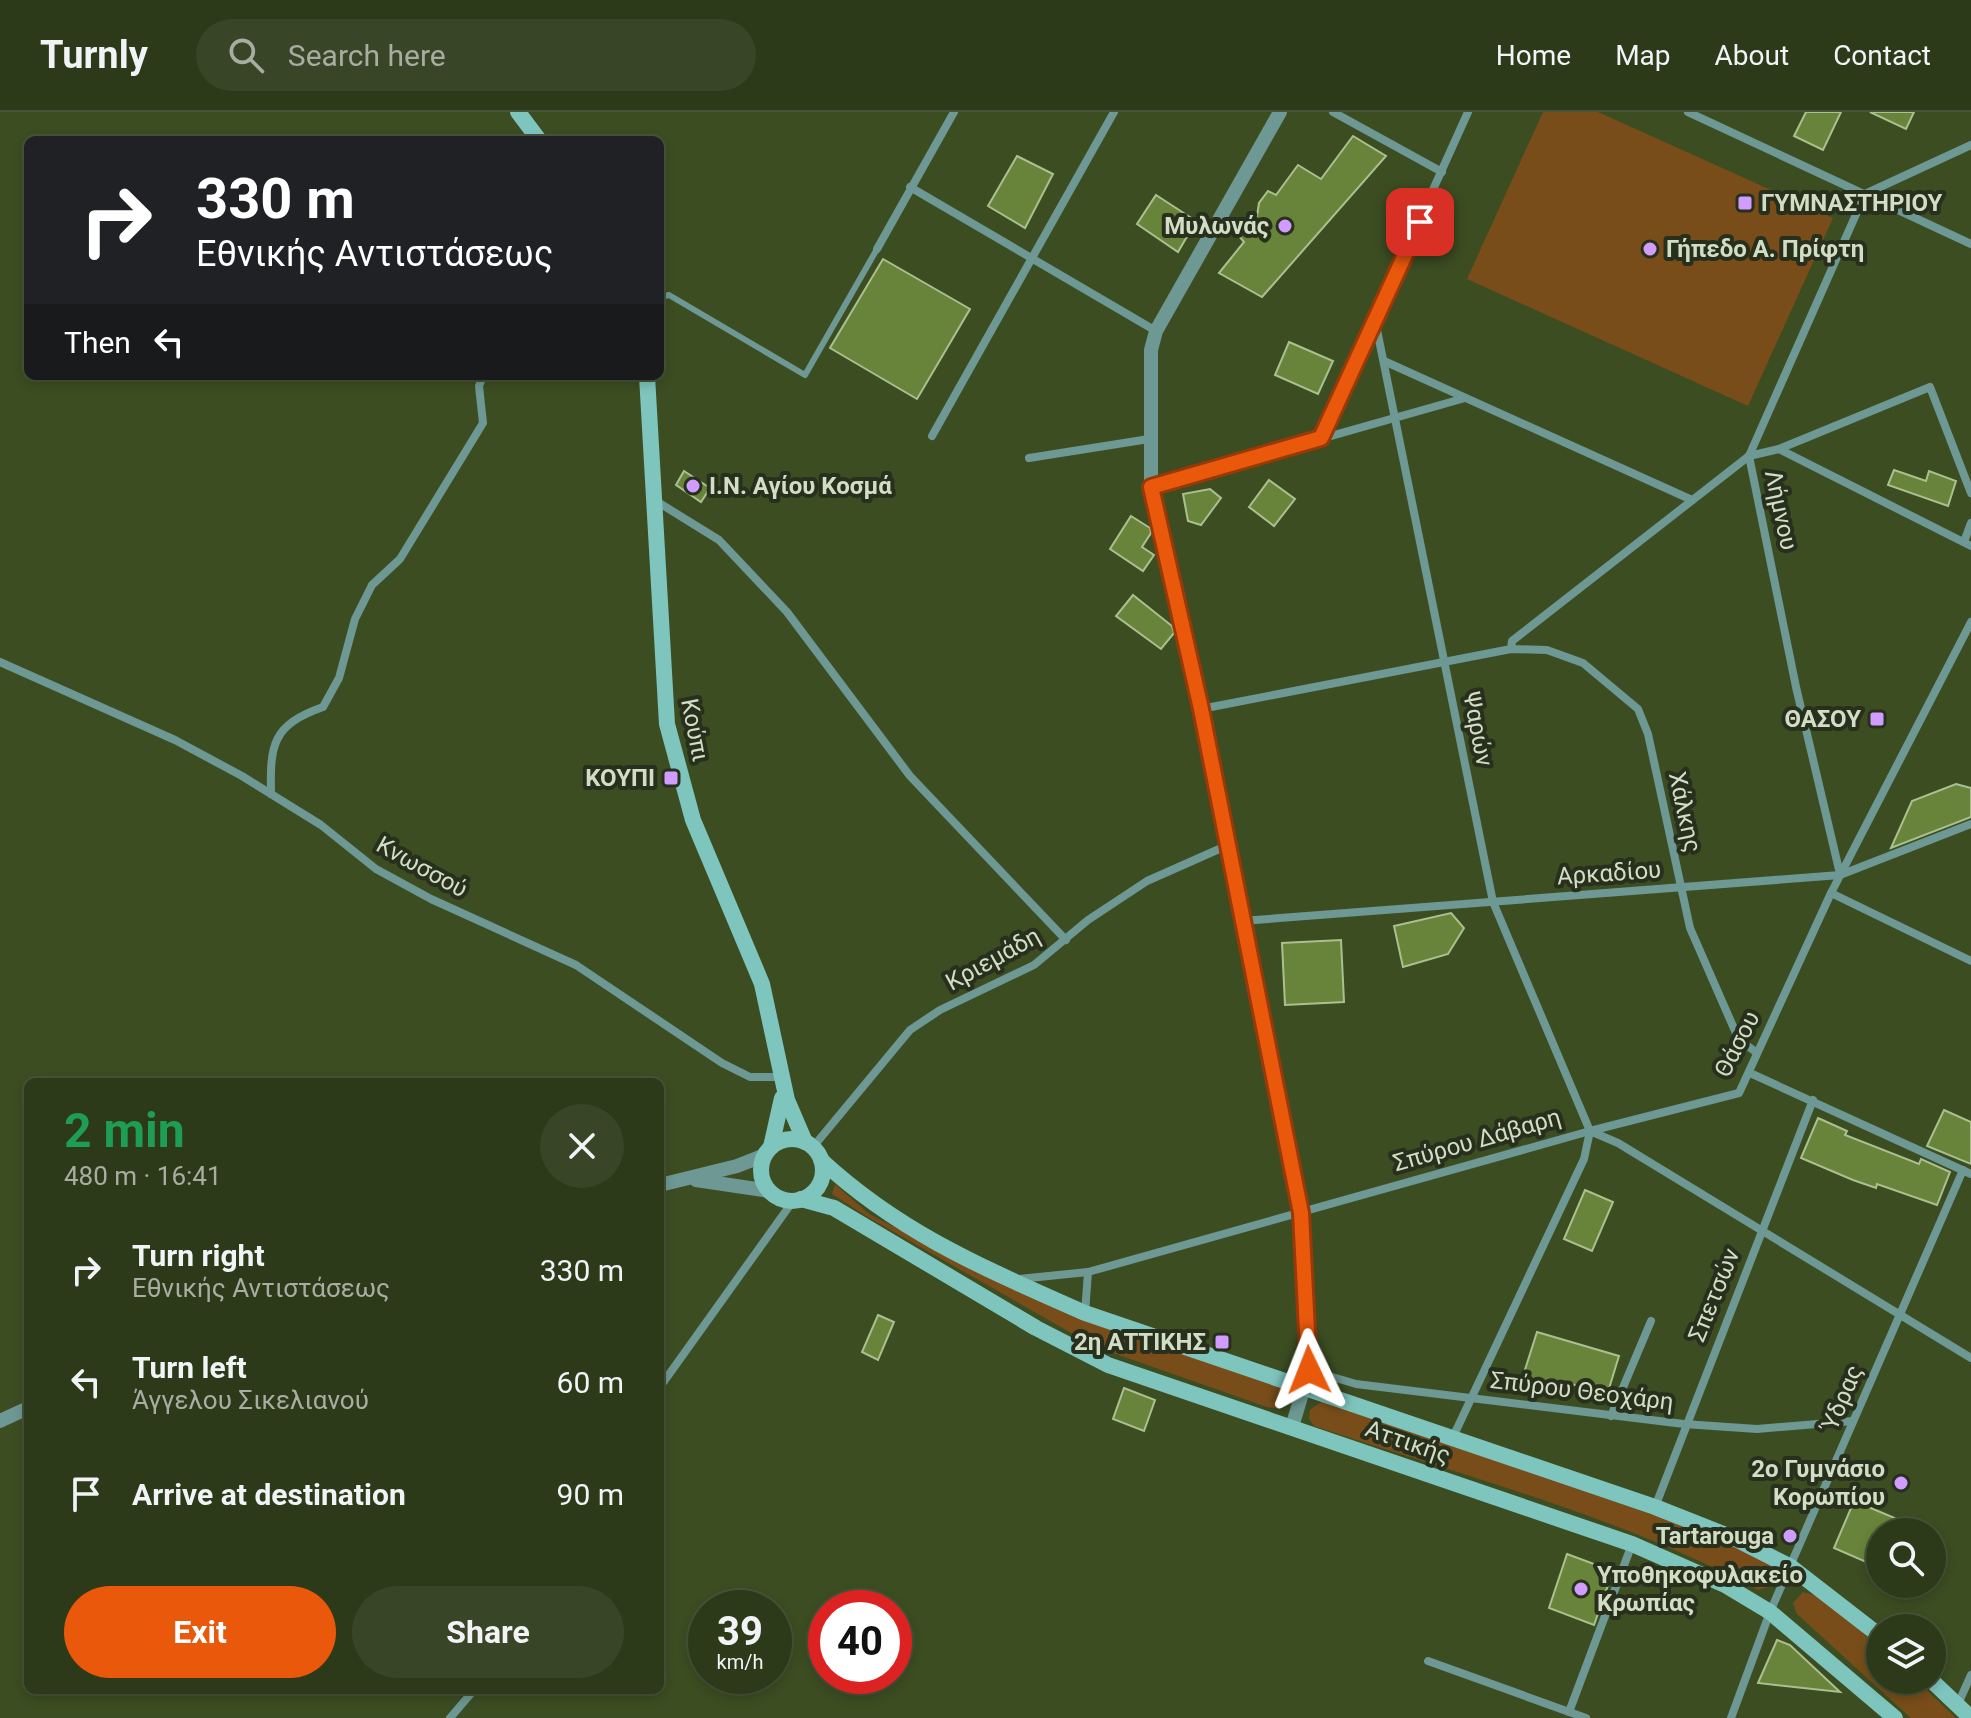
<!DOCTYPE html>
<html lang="en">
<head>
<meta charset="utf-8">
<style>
	body { margin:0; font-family:Roboto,sans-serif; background:#394527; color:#f1f3f6; height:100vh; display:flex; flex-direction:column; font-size:30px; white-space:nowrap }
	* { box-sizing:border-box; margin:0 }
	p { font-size:26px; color:#a7ada2 }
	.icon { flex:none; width:44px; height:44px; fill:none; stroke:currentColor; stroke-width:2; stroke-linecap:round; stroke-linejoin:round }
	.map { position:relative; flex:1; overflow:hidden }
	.side { position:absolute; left:24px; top:966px; width:640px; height:616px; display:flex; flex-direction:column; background:#2d3a1a; border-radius:12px; box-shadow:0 4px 12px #0003,0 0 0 2px #485439 }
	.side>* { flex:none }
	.banner { position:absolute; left:24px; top:24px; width:640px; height:244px; border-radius:12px; box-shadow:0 4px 12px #0003,0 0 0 2px #485439; background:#202124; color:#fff; overflow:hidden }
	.fabs { position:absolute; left:1866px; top:1406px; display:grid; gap:16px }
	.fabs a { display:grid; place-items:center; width:80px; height:80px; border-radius:50%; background:#2d3a1a; box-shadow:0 4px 12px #0003,0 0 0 2px #485439; font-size:40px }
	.speed { position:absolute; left:688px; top:1478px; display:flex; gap:16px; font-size:40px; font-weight:700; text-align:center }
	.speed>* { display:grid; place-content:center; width:104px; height:104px; border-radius:50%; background:#2d3a1a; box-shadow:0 4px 12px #0003,0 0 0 2px #485439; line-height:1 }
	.speed small { font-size:20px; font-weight:400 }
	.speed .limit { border:12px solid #d22; background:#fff; color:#111 }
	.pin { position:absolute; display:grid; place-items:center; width:68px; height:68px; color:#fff; margin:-34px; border-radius:16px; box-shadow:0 4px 12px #0006 }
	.me { position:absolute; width:88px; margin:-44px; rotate:358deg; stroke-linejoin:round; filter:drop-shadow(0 0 6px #0008) }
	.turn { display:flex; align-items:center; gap:28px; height:168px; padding:0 40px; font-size:36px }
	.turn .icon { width:104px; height:104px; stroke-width:2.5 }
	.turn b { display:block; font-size:56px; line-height:68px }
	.then { display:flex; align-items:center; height:76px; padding:0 40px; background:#0003; gap:16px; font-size:30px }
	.round { display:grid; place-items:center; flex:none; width:84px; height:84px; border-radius:42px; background:#394527 }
	.summary { display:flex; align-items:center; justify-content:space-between; height:136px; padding:0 40px }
	h1 { font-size:48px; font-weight:700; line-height:60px; color:#1e9e55 }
	.cta { display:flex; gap:16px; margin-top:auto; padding:16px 40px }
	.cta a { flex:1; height:92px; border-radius:48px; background:#ea580c; color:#fff; font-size:32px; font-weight:700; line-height:92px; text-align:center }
	.cta a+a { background:#394527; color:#f1f3f6 }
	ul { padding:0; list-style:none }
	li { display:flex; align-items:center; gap:24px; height:112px; padding:0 40px }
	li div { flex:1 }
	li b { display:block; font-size:30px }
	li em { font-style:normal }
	header { display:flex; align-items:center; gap:48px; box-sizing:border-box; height:112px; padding:0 40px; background:#2d3a1a; border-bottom:2px solid #485439 }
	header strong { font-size:38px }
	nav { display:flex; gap:44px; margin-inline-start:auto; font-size:28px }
	.search { width:560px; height:72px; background:#394527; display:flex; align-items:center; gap:20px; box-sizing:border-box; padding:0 28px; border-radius:44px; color:#a7ada2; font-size:30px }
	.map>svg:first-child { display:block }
	.green { fill:#784d19 }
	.building { fill:#67843a; stroke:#abc090; stroke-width:2 }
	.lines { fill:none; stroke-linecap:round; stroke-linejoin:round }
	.service { stroke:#6d9893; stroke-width:6 }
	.minor { stroke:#6d9893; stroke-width:8 }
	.tertiary { stroke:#6d9893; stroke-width:14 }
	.secondary { stroke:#7ec5be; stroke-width:16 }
	.route-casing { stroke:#983908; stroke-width:20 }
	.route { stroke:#ea580c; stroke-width:14 }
	.poi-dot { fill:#d09dff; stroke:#28301d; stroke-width:3 }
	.labels { text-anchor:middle; stroke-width:8; stroke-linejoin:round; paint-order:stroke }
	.poi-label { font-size:24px; font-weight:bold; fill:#d2ddc5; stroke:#28301d; text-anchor:end }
	.street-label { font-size:24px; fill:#d2ddc5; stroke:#28301d }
</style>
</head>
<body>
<header>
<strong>Turnly</strong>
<div class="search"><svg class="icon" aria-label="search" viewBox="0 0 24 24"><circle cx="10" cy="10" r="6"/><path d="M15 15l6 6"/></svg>Search here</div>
<nav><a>Home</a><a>Map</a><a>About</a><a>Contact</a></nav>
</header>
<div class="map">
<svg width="1971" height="1606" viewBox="0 0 1971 1606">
	<rect width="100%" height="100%" fill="#3c4d22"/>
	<g class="green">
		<polygon points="1543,0 1598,0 1833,106 1748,294 1467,167"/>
		<polygon points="835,1072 869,1102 984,1161 1282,1276 1280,1291 1275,1296 1267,1295 1096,1235 866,1104 832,1082"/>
		<path d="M1322 1289 1727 1428 1777 1455 1769 1475 1758 1478C1620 1404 1463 1364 1314 1314L1309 1306 1310 1298Z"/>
		<polygon points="1803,1480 1821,1485 1880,1536 1880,1568 1916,1568 1956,1606 1911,1606 1797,1502 1793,1491"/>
	</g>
	<g class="building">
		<polygon points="1806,0 1841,0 1823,38 1794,24"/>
		<polygon points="1870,0 1914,0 1906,17"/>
		<polygon points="1353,24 1386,44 1262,185 1219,161 1244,130 1239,124 1257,104 1259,91 1268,79 1276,83 1298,53 1321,67"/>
		<polygon points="1017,44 1053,62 1025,116 988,94"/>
		<polygon points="1156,83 1196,109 1178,140 1137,112"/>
		<polygon points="883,147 970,197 917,287 830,236"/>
		<polygon points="1289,230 1333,249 1318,282 1275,263"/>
		<polygon points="1894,358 1926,369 1929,359 1956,369 1948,394 1888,373"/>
		<polygon points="684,359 710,376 701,390 676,373"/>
		<polygon points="1269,368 1295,387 1274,414 1249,395"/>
		<polygon points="1210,377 1221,386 1201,413 1188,409 1183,382"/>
		<polygon points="1131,404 1150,416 1151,421 1142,435 1154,443 1143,459 1110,437"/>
		<polygon points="1133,483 1172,514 1174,521 1161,537 1116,504"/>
		<polygon points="1956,672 1971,676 1971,705 1891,736 1912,689"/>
		<polygon points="1451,801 1464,816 1448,842 1403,855 1394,814"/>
		<polygon points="1341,828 1344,890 1285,893 1282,831"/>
		<polygon points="1944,998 1971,1010 1971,1052 1927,1034"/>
		<polygon points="1818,1006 1847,1019 1845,1023 1919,1052 1921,1047 1950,1060 1937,1093 1877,1072 1876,1076 1853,1068 1801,1046"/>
		<polygon points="1585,1078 1613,1090 1592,1139 1564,1127"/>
		<polygon points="878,1203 894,1210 878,1248 862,1240"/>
		<polygon points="1537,1220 1619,1244 1607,1283 1565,1270 1562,1279 1522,1267"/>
		<polygon points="1124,1276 1155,1288 1144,1319 1113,1307"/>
		<polygon points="1854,1389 1928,1420 1880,1420 1880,1456 1834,1436"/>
		<polygon points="1567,1442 1613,1459 1594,1513 1549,1496"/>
		<polygon points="1777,1528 1790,1533 1840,1580 1758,1571"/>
	</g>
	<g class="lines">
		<polyline class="service" points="660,185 669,183 805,263 877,137"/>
		<g class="minor">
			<polyline points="1333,0 1442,60"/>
			<polyline points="1688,0 1971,132"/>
			<polyline points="910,75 1156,219"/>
			<polyline points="877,137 954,0"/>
			<polyline points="1375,208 1493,790 1590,1019"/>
			<polyline points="1384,249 1692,388"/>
			<polyline points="932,324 1114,0"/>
			<polyline points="1321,326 1468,0"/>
			<polyline points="1779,337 1930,275 1971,381"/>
			<polyline points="1749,344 1796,575 1840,762"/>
			<polyline points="1749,344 1865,82 1971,33"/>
			<polyline points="1029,346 1149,327"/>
			<polyline points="1151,375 1465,286"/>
			<polyline points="656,389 719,428 787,500 910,664 1066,828"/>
			<polyline points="1964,430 1971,411"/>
			<polyline points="1511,537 1512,529 1749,344 1779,337 1971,434"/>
			<polyline points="0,550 175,628 242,664 321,713 376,757 431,787 576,853 722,951 750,965 781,965"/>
			<polyline points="1201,597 1511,537 1547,538 1583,551 1638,597 1648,622 1690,816 1739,928 1756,940"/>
			<path d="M271 682C270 633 272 613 323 595L339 566 355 507 372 473 400 447 483 311 479 274 483 264"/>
			<polyline points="1831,781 1971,849"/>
			<polyline points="1242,809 1840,763 1971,712"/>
			<polyline points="1750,961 1971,1062"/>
			<polyline points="813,1035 910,918 940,898 1034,853 1088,808 1147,769 1226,734"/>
			<polyline points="1019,1167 1088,1160 1590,1019 1618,1031 1971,1246"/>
			<polyline points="1085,1201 1088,1160"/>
			<polyline points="1309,1258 1356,1272 1684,1312 1757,1317 1853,1309"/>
			<polyline points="660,1275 793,1089"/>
			<polyline points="1611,1304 1651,1209"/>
			<polyline points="1453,1325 1584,1047 1590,1019 1739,981 1831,781 1971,510"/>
			<polyline points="1655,1395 1813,988"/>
			<polyline points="1428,1549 1586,1606"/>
			<polyline points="1958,1592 1971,1563"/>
			<polyline points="1569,1600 1632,1432"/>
			<polyline points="450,1606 474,1578"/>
			<polyline points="1731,1606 1770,1500 1963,1058"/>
		</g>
		<g class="tertiary">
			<polyline points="1280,0 1156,219 1151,238 1151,375 1201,597 1301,1101 1309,1258 1292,1315"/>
			<polyline points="696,1068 770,1079"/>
			<polyline points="660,1073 737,1054 765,1043"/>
			<polyline points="0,1309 28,1296"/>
		</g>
		<g class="secondary">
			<polyline points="518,0 539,28"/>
			<polyline points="647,264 667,612 693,708 762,872 787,988 805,1030"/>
			<circle cx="792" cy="1058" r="31"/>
			<polyline points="771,1035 782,986"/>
			<path d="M821 1048C901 1122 986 1157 1085 1201L1655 1395 1736 1427 1791 1455 1880 1524"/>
			<polyline points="801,1087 834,1096 1036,1216 1108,1253 1632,1432 1725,1473 1770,1500 1895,1606"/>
			<polyline points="1931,1568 1971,1606"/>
		</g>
	</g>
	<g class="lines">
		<g class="route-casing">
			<polyline id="route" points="1309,1258 1301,1101 1201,597 1151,375 1321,326 1420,110"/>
		</g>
		<use href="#route" class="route"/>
	</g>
	<g class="poi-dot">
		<rect x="1737" y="83" width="16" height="16" rx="4"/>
		<circle cx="1285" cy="114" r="8"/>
		<circle cx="1650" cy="137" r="8"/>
		<circle cx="693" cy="374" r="8"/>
		<rect x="1869" y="599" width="16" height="16" rx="4"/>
		<rect x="663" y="658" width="16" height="16" rx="4"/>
		<rect x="1214" y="1222" width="16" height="16" rx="4"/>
		<circle cx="1901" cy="1371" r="8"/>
		<circle cx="1790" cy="1424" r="8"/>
		<circle cx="1581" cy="1477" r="8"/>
	</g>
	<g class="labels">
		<g class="poi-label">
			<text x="1761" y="99" text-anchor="start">ΓΥΜΝΑΣΤΗΡΙΟΥ</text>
			<text x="1269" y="122">Μυλωνάς</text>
			<text x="1666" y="145" text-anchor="start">Γήπεδο Α. Πρίφτη</text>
			<text x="709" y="382" text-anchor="start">Ι.Ν. Αγίου Κοσμά</text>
			<text x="1861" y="615">ΘΑΣΟΥ</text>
			<text x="655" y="674">ΚΟΥΠΙ</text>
			<text x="1206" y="1238">2η ΑΤΤΙΚΗΣ</text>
			<text x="1885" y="1365">2ο Γυμνάσιο<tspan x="1885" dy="28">Κορωπίου</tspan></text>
			<text x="1774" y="1432">Tartarouga</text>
			<text x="1597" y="1471" text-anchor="start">Υποθηκοφυλακείο<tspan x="1597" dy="28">Κρωπίας</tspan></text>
		</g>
		<g class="street-label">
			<text transform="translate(1781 398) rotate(78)" y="8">Λήμνου</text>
			<text transform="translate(1478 617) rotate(79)" y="8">Ψαρών</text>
			<text transform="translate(695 618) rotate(79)" y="8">Κούπι</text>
			<text transform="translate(1685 700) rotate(78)" y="8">Χάλκης</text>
			<text transform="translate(422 755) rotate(29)" y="8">Κνωσσού</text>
			<text transform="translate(1609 761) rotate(-4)" y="8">Αρκαδίου</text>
			<text transform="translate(993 847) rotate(-29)" y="8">Κριεμάδη</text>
			<text transform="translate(1737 932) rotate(-63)" y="8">Θάσου</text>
			<text transform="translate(1477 1028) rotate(-16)" y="8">Σπύρου Δάβαρη</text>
			<text transform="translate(1714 1183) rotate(-68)" y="8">Σπετσών</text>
			<text transform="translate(1582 1279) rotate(7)" y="8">Σπύρου Θεοχάρη</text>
			<text transform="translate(1842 1286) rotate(-67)" y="8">Ύδρας</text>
			<text transform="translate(1408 1330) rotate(19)" y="8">Αττικής</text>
		</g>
	</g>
</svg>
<div class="fabs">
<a><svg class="icon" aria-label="search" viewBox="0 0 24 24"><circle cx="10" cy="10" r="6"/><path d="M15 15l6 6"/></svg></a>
<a><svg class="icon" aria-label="layers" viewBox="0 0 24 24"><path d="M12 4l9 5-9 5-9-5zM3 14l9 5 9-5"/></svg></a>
</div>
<div class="speed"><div>39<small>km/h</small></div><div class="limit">40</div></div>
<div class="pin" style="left:1420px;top:110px;background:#d93025"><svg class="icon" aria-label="arrive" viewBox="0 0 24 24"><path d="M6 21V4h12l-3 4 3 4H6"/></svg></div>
<svg class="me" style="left:1309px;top:1258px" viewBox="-20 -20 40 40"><path d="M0-17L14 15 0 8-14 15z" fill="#ea580c" stroke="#fff" stroke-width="4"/></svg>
<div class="banner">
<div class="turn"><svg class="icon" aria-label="right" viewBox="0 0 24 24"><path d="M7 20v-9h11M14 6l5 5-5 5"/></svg><div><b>330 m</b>Εθνικής Αντιστάσεως</div></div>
<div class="then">Then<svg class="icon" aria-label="left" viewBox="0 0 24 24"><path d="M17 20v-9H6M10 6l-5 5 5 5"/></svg></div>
</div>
<section class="side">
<div class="summary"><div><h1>2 min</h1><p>480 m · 16:41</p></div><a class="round"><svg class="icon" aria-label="close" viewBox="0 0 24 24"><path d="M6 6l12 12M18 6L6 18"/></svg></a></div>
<ul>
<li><svg class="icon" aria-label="right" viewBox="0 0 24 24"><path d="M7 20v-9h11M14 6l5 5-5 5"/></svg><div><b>Turn right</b><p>Εθνικής Αντιστάσεως</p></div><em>330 m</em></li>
<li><svg class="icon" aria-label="left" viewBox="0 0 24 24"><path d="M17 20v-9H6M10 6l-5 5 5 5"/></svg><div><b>Turn left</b><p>Άγγελου Σικελιανού</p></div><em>60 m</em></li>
<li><svg class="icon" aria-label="arrive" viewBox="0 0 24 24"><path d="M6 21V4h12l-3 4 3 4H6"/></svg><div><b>Arrive at destination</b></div><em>90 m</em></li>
</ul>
<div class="cta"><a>Exit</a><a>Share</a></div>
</section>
</div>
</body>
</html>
